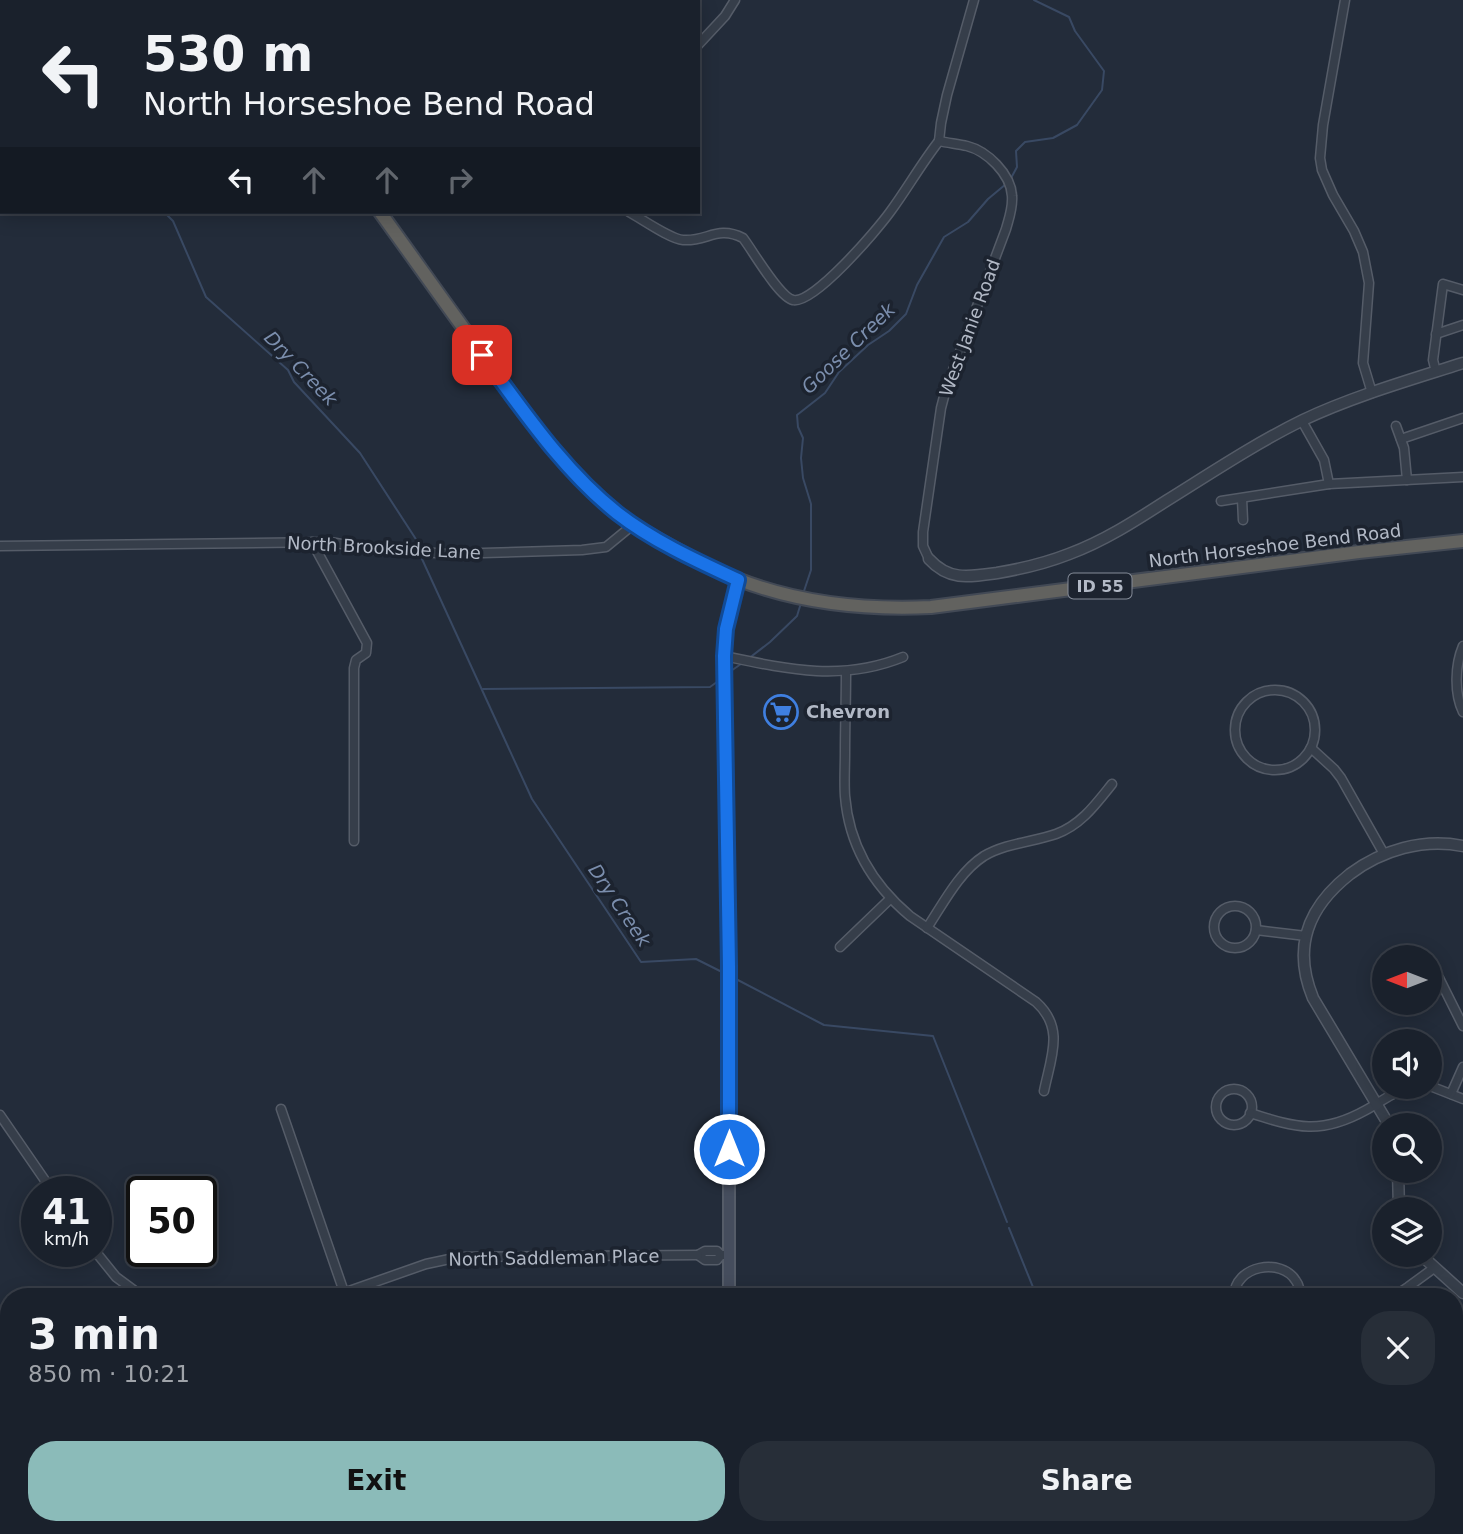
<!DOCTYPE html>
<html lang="en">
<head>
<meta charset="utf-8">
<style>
	body { margin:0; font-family:"DejaVu Sans",sans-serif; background:#272e38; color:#f1f3f6; height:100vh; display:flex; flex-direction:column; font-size:26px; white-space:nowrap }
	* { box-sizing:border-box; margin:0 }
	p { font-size:23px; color:#9fa3a9 }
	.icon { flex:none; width:38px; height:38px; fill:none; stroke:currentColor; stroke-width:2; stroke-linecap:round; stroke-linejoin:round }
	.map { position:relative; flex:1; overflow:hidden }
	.side { position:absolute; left:0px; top:1288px; width:1463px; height:247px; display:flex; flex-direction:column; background:#1a212c; border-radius:28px 28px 0 0; box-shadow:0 4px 18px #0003,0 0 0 2px #383e48 }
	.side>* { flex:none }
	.hud { position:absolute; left:0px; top:0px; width:700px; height:214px; box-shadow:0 4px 18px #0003,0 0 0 2px #383e48; background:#1a212c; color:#f1f3f6; overflow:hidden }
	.needle { width:46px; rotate:270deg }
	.fabs { position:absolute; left:1372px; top:945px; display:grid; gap:14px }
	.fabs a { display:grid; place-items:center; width:70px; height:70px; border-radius:50%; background:#1a212c; box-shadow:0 4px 18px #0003,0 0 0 2px #383e48; font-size:35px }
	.speed { position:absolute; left:21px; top:1176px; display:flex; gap:14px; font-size:35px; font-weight:700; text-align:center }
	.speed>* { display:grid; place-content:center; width:91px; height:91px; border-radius:50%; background:#1a212c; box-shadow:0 4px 18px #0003,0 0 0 2px #383e48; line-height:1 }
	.speed small { font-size:18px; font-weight:400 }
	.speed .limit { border:4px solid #111; border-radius:10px; background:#fff; color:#111 }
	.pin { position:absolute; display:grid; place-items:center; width:60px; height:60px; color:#fff; margin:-30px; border-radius:14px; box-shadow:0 4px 10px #0006 }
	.me { position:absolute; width:77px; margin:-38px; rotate:0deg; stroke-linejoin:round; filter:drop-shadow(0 0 5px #0008) }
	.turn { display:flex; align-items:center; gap:24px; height:147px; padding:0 28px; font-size:32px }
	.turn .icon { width:91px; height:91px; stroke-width:2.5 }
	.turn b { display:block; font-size:49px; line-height:60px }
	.lanes { display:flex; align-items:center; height:66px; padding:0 28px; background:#0003; justify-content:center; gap:35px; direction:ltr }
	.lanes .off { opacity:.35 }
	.round { display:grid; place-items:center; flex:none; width:74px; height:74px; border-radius:28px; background:#272e38 }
	.head { display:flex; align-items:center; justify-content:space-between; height:119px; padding:0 28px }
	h1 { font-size:42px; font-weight:600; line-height:52px }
	.action { display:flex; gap:14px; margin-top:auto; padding:14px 28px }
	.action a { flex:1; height:80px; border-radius:28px; background:#8bbbb9; color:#111; font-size:28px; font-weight:600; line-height:80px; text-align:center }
	.action a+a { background:#272e38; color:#f1f3f6 }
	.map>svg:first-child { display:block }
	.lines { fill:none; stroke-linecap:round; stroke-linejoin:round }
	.stream { stroke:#394963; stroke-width:2 }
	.canal { stroke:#394963; stroke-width:8 }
	.minor-casing { stroke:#555c68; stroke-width:11 }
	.tertiary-casing { stroke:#555c68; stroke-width:13 }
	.secondary-casing { stroke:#555c68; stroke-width:14 }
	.trunk-casing { stroke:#424955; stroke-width:16 }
	.minor { stroke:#363e4a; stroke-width:8 }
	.tertiary { stroke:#363e4a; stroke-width:10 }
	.secondary { stroke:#454d5d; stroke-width:10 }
	.trunk { stroke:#62625f; stroke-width:12 }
	.route-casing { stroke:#114b97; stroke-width:18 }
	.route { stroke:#1a73e8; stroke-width:12 }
	.labels { text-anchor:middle; stroke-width:7; stroke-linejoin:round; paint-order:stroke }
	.shield { fill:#1c232f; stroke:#858c99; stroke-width:2 }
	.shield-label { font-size:16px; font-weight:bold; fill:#b2b9c6 }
	.street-label { font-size:18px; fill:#b2b9c6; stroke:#1c232f }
	.poi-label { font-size:18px; font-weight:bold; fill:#b2b9c6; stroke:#1c232f; text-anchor:start }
	.water-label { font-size:19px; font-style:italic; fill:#7b8ead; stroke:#1c232f }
</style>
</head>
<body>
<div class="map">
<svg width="1463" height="1534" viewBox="0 0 1463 1534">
	<rect width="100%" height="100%" fill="#232c3a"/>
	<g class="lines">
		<g class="stream">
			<polyline points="0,50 2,52"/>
			<polyline points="1010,180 1017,167 1016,151 1025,142 1053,138 1077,125 1102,90 1104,71 1075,31 1069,17 1034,0"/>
			<polyline points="164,212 173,221 206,297 288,370 294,382 360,453 421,547"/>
			<polyline points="422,559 532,799 641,962 696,959 726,974"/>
			<polyline points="803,594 811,570 811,504 803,478 801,458 803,438 798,427 797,415 825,393 839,372 868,345 889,331 906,314 917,285 944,237 968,222 988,199 1006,184"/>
			<polyline points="748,659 770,642 797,616 801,603"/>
			<polyline points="728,673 741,664"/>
			<polyline points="483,689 710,687 721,679"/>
			<polyline points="734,978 824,1025 933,1036 1007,1222"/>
			<polyline points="1009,1228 1037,1297"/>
			<polyline points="1210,1526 1219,1534"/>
		</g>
		<g class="canal">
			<polyline points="1291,1526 1294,1534"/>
			<polyline points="698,1534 708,1526"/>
		</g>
		<g class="minor-casing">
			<g id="minor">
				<polyline points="1345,0 1323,125 1320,158 1322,170 1333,195 1354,231 1363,252 1369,283 1363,363 1372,393"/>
				<polyline points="698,45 725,16 735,0"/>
				<polyline points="939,141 941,123 947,95 974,0"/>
				<path d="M629 212C642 219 670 239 683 240 707 242 717 225 743 238 753 251 779 297 793 300 813 305 877 230 890 212 907 189 921 164 939 141"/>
				<polyline points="1436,334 1463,325"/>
				<polyline points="1436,372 1433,360 1443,284 1463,290"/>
				<polyline points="1302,421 1324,460 1329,484"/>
				<polyline points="1396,426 1404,448 1407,480"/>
				<polyline points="1401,439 1463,418"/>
				<polyline points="1242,499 1243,520"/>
				<polyline points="1221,501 1329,484 1463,477"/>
				<polyline points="312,542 367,643 366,653 356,660 354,668 354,841"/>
				<polyline points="0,546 330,542 382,551 413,551 447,554 582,550 606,547 634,524"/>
				<path d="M929 559 923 546V532L941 408 946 389 1006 229C1009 218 1013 208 1012 196 1011 174 987 151 967 146 958 144 948 143 939 141"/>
				<path d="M1463 646C1455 665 1454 693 1463 712"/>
				<path d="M724 656C786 669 842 682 903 657"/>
				<path d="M846 672C846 699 845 726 845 753 845 767 844 782 845 796 849 845 873 885 910 916L1036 1002C1065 1028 1051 1057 1044 1091"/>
				<circle cx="1275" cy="730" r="40"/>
				<polyline points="1311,748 1334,769 1341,778 1384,854"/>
				<circle cx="1235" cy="927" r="21"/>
				<path d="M927 928C943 904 959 872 984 856 1006 843 1033 842 1056 834 1081 825 1096 804 1112 784"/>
				<polyline points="1256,930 1306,936"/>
				<polyline points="840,947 890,899"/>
				<polyline points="1439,978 1463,1026"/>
				<polyline points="1430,1086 1463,1099"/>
				<circle cx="1234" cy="1107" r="18"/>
				<polyline points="1451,1094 1463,1067"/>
				<polyline points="281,1109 344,1292"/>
				<path d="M1250 1113C1297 1128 1321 1135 1366 1110 1381 1102 1394 1091 1410 1087"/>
				<polyline points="0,1115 53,1192"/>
				<polyline points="95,1251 116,1277 143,1297"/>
				<polyline points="721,1255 717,1260 705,1260 698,1255 705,1251 717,1251 721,1255 729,1255"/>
				<polyline points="332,1297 426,1264 459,1257 698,1255"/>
				<path d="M1234 1297C1234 1265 1282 1257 1296 1281 1299 1285 1300 1292 1300 1297"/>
				<polyline points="1393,1297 1408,1287 1434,1268"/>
				<polyline points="272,1526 273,1534"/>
				<polyline points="1386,1526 1391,1534"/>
				<polyline points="730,1532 1106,1528"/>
				<polyline points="592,1534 600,1526"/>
			</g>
		</g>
		<g class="tertiary-casing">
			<g id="tertiary">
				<path d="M929 559C949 581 969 577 997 573 1021 569 1046 563 1069 554 1104 541 1135 521 1166 501 1211 473 1256 443 1303 420 1354 396 1410 380 1463 363"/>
				<path d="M1389 1125 1313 998C1292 947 1308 907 1350 874 1382 850 1423 838 1463 846"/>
				<polyline points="1398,1171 1399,1209"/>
				<polyline points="1421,1255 1463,1293"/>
			</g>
		</g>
		<g class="secondary-casing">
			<g id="secondary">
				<polyline points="729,1297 729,966 724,656 726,630 738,580"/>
				<polyline points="730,1534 730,1526"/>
			</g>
		</g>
		<g class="trunk-casing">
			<g id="trunk">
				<polyline points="226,0 227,2"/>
				<path d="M380 212C417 263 454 316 492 367 529 419 566 471 616 512 633 526 652 536 670 546 692 558 714 570 737 579 798 603 866 610 931 607L1359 552 1463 541"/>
			</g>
		</g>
		<use href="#minor" class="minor"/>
		<use href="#tertiary" class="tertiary"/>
		<use href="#secondary" class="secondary"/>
		<use href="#trunk" class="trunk"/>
	</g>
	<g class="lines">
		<g class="route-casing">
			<path id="route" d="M482 355C523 410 562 469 617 513 653 541 697 561 738 580L726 629 724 656 729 966V1149"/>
		</g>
		<use href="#route" class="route"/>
	</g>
	<defs>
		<g id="supermarket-ring" transform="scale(1.75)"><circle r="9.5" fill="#1c232f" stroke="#3f7fe0" stroke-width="1.5"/><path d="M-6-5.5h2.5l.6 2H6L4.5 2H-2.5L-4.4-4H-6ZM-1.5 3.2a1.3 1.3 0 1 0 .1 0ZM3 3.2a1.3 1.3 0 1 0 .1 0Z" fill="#3f7fe0"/></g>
	</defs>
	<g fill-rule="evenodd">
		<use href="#supermarket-ring" x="781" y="712"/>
	</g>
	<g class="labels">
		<rect class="shield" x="1068.5" y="573.5" width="63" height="25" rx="5"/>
		<g class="shield-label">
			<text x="1100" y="592">ID 55</text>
		</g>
		<g class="street-label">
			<text transform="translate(970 328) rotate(-70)" y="6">West Janie Road</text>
			<text transform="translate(1275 546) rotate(-7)" y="6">North Horseshoe Bend Road</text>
			<text transform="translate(384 548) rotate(3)" y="6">North Brookside Lane</text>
			<text transform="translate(554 1258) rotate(-1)" y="6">North Saddleman Place</text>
		</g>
		<g class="poi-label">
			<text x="806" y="718">Chevron</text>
		</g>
		<g class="water-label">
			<text transform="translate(848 348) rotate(-44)" y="7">Goose Creek</text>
			<text transform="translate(301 368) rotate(46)" y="7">Dry Creek</text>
			<text transform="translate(620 905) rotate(56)" y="7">Dry Creek</text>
		</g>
	</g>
</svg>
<div class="fabs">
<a><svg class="needle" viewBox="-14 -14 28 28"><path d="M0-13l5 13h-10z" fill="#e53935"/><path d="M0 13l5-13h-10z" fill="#9fa3a9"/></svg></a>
<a><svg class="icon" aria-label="sound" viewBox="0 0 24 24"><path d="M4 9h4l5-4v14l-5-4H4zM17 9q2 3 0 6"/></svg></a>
<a><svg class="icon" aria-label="search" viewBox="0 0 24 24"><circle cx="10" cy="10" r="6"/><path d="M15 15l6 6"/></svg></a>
<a><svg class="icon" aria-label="layers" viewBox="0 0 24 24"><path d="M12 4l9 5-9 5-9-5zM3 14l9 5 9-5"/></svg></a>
</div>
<div class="speed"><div>41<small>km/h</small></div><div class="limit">50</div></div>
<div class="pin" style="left:482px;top:355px;background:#d93025"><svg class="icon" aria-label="arrive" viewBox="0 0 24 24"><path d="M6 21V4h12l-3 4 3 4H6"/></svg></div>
<svg class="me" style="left:729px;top:1149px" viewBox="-20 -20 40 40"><circle r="17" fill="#1a73e8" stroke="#fff" stroke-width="3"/><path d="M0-11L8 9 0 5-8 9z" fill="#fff"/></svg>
<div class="hud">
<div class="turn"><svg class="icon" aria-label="left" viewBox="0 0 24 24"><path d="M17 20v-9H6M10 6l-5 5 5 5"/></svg><div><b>530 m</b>North Horseshoe Bend Road</div></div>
<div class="lanes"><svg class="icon" aria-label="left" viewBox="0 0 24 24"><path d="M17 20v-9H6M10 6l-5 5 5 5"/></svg><svg class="icon off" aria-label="ahead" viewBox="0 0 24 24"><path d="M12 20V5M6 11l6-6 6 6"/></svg><svg class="icon off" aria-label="ahead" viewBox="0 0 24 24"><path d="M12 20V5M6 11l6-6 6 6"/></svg><svg class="icon off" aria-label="right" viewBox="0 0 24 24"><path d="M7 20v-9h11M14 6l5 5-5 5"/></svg></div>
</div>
<section class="side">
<div class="head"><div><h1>3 min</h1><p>850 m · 10:21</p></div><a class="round"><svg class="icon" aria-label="close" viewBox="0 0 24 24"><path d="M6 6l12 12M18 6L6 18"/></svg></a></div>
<div class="action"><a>Exit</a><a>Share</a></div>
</section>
</div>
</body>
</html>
